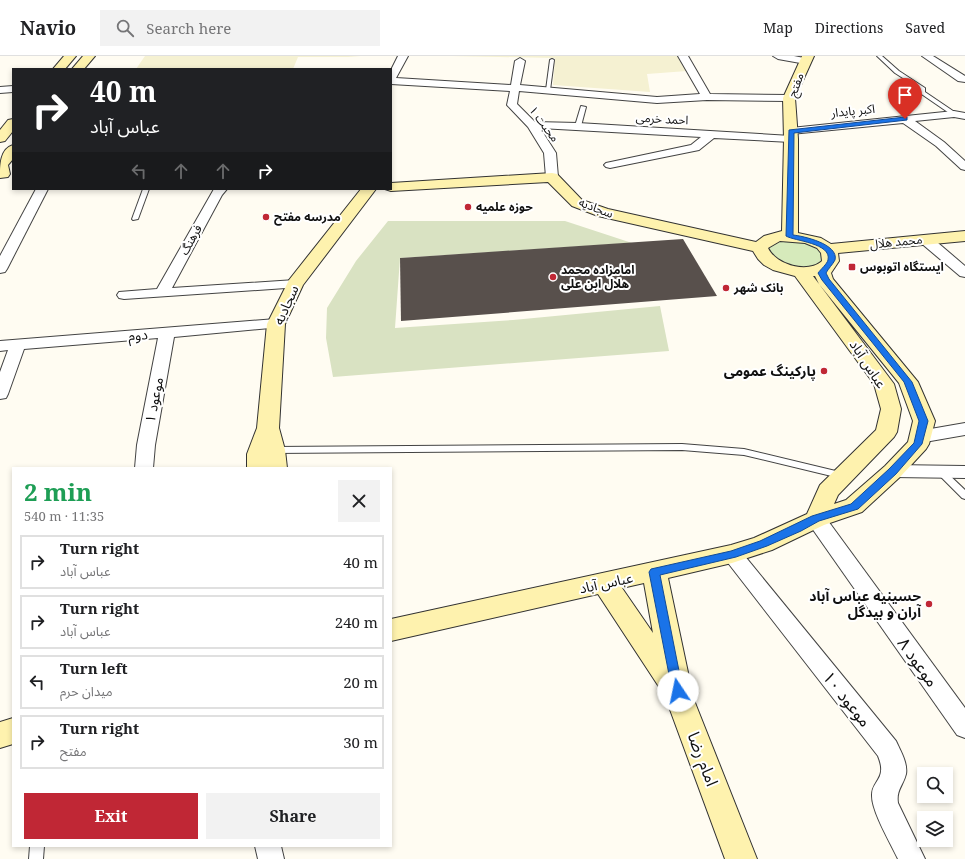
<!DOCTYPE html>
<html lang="en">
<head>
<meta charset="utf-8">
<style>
	body { margin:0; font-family:"Noto Serif","Noto Sans Arabic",serif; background:#f2f2f2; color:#202124; height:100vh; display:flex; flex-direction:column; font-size:15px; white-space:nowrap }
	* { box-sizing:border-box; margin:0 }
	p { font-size:13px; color:#757577 }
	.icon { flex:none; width:22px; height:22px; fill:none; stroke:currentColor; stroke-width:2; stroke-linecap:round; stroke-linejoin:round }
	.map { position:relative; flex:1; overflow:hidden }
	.sheet { position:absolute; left:12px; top:411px; width:380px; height:380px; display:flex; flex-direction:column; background:#fff; border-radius:0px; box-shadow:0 2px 6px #0003 }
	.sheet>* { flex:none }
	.top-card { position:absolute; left:12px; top:12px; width:380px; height:122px; border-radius:0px; box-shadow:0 2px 6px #0003; background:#202124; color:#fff; overflow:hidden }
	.tools { position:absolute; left:917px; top:711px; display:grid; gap:8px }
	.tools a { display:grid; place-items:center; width:36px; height:36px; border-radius:0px; background:#fff; box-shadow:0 2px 6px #0003; font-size:20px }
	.pin { position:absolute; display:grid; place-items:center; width:34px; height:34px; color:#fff; margin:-41px -17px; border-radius:50% 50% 50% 0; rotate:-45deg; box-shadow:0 0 4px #0007 }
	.pin .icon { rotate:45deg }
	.me { position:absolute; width:44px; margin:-22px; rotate:349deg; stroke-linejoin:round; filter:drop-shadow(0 0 3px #0008) }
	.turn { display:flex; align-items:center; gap:14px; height:84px; padding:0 12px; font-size:18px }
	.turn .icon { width:52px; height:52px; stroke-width:2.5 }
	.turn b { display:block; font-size:28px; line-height:34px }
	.lanes { display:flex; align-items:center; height:38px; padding:0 12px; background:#0003; justify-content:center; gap:20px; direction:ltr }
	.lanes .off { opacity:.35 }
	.round { display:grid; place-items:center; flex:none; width:42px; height:42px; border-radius:0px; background:#f2f2f2 }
	.headline { display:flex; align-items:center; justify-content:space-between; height:68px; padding:0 12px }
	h1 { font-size:24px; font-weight:700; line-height:30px; color:#1e9e55 }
	.action { display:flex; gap:8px; margin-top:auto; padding:8px 12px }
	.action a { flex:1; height:46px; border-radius:0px; background:#c02735; color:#fff; font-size:16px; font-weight:700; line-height:46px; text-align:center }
	.action a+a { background:#f2f2f2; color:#202124 }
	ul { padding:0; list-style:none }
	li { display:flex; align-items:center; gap:12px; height:54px; margin:0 8px 6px; padding:0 4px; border:2px solid #e0e0e0; border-radius:0px }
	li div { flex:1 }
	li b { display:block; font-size:15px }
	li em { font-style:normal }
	header { display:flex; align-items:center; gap:24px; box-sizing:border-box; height:56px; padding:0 20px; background:#fff; border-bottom:1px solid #e0e0e0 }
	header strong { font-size:19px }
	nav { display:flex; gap:22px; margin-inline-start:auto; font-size:14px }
	.search { width:280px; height:36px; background:#f2f2f2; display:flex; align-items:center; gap:10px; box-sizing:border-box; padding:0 14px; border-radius:0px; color:#757577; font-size:15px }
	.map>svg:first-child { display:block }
	.farmland { fill:#f5f1d2 }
	.green { fill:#d6eabb }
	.cemetery { fill:#d9e2c2 }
	.building { fill:#58504c }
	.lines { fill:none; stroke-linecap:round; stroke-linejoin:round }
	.lane-casing { stroke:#434343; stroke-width:2 }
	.street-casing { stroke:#434343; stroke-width:2 }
	.secondary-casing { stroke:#323232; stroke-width:2 }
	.lane { fill:#fff; fill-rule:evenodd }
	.street { fill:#fff; fill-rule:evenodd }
	.secondary { fill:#fef2ae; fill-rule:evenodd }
	.route { fill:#1a73e8; stroke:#114b97 }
	.poi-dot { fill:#c02735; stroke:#fff; stroke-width:1.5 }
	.labels { text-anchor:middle; stroke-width:4; stroke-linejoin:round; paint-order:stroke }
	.far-street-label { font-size:12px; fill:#101010; stroke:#fff }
	.far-poi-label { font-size:12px; font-weight:bold; fill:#101010; stroke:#fff; text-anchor:start }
	.street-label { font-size:14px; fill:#101010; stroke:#fff }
	.poi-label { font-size:14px; font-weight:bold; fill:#101010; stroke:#fff; text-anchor:end }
	.near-street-label { font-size:17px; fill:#101010; stroke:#fff }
</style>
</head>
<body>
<header>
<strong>Navio</strong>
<div class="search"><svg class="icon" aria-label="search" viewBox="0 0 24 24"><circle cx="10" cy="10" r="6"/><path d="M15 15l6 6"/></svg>Search here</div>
<nav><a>Map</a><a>Directions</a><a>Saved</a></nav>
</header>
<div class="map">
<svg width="965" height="803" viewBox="0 0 965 803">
	<rect width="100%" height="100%" fill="#fffcf2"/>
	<g class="farmland">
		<polygon points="145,0 361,0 348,1 298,1 293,13 136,13"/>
		<polygon points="451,0 681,0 687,15 647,18 650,36 553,29 555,2"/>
	</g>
	<path class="green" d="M789 182 817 189 825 199 821 208C797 214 792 210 769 202L767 188Z"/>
	<polygon class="cemetery" points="388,165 565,165 632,187 400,202 395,272 513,264 660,250 669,295 333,321 326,282 327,252 356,205"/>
	<polygon class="building" points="683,183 717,240 401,265 400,202"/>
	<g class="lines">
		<g class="lane-casing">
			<g id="lane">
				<polygon points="877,0 882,0 899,15 925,32 925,36 956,57 956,59 952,59 920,37 920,33 895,17"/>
				<polygon points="552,3 554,4 550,34 548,35 546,34 550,4"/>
				<polygon points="581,50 586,51 581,70 578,72 575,70"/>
				<polygon points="143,133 149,133 138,163 133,164 132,163"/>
				<polygon points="682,388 744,393 844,417 849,420 844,423 744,399 682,394 274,397 270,394 274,391"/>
				<polygon points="941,413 944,414 965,434 965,443 962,442 936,416 938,414"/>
				<polygon points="30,790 44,790 43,803 29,803"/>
			</g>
		</g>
		<g class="street-casing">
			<g id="street">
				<polygon points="398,0 408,0 396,22 511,29 515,5 520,2 525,5 520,29 657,41 700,38 678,0 688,0 710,38 789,39 794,42 789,45 707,44 657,47 519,35 517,48 535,66 578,67 791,80 797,83 791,86 714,82 699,94 610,112 606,111 604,109 606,107 691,89 701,81 540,72 556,97 558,121 556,124 548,124 546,121 544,97 528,71 507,49 510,35 391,28 391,14"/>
				<polygon points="773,0 794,0 809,3 811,5 806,8 778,3"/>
				<polygon points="922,0 933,0 965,20 965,26 958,25"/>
				<polygon points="13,30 13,36 0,37 0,31"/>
				<polygon points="954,55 965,57 965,63 954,61 915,65 944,86 965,105 965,114 961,113 936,90 903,67 791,78 786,75 791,72"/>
				<polygon points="36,133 48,133 7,213 5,216 0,217 0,200"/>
				<polygon points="214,133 227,133 222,139 172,232 295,224 300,225 302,228 300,231 124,243 119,242 117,239 119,236 157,233"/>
				<polygon points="926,180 931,181 965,210 965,221 960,220 921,187 919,184 921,181"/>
				<polygon points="276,263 281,265 284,268 281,271 174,281 155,389 153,412 135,412 137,389 158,282 24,293 8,338 6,342 0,343 0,316 8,294 0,295 0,285"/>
				<polygon points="965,367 965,379 919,387 913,385 910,381 913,377 919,375"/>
				<polygon points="893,409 965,410 965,422 893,421 887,419 884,415 887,411"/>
				<polygon points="816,456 823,458 965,652 965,682 957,679 809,468 806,463 809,458"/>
				<path d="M732 490 739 493 896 685C900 694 908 707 906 718 903 730 896 734 898 747L925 803H898C891 788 872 756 872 740 871 724 888 724 878 700L725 503 722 498 725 493Z"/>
				<polygon points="255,790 281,790 284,803 258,803"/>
			</g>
		</g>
		<g class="secondary-casing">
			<g id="secondary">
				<polygon points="64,0 76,0 65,13 53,13"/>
				<polygon points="83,0 95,0 84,13 72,13"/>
				<path d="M802 0H814L795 42 798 83V177L821 182 831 188 965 175V185L838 197 839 205 831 217 833 223 918 326 935 365 929 388 926 393 901 420 862 456 824 469 772 494 732 507 668 522 690 626 688 629 757 803H725L665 640 598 538 391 585V563L731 489 754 482 807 458 820 429 876 374 881 353 874 328 795 220 773 214 764 209 758 203 753 195 598 160 572 150 548 126 391 135 385 133H391V127L552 117 557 118 582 144 608 153 756 186 764 180 782 175 784 83 783 42ZM780 185 805 187 817 192 821 197 822 205C808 218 776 209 768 192ZM813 220H815L819 228 899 327 913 365 908 386 885 410 846 444 834 448 838 439 894 381 897 376 901 353 894 328ZM644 527 653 577 622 532Z"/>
				<polygon points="13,63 13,75 5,85 0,86 0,74 8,64"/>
				<path d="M13 89V103L8 109 10 118 8 121 0 122C0 109 0 93 13 89Z"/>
				<polygon points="361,133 376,133 303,229 285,268 279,372 285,394 287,412 247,412 247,398 257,372 267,268 289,224"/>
				<polygon points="13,662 13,688 0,692 0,666"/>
			</g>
		</g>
		<use href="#lane" class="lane"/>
		<use href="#street" class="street"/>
		<use href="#secondary" class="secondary"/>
	</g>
	<path class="route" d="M905 61H907V64L794 77 793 179C803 180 839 188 835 204 833 208 828 213 826 217L829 223 912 326 928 365 922 388 896 418 858 453 819 465 801 475 767 490 736 501 660 519 683 635 682 639 678 640 673 639 649 516 651 513 731 495 760 485 812 460 851 448 889 413 914 387 919 365 904 326 822 224 818 217C821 213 827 208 828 204 832 187 794 185 786 180L789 74Z"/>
	<g class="poi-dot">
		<circle cx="468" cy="151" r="4"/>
		<circle cx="266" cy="161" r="4"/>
		<rect x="848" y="207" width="8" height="8" rx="2"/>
		<circle cx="553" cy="221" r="4"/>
		<circle cx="726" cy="232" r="4"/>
		<circle cx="824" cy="315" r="4"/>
		<circle cx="929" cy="548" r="4"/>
	</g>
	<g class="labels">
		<g class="far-street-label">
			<text transform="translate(796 29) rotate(-70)" y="4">مفتح</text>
			<text transform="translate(853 55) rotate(-6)" y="4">اکبر پایدار</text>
			<text transform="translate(662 63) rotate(3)" y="4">احمد خرمی</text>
			<text transform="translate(544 68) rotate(53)" y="4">محبت ۱</text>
			<text transform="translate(596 152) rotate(21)" y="4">سجادیه</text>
			<text transform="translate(191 184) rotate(-61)" y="4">فرهنگ</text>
			<text transform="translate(896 186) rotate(-6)" y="4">محمد هلال</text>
		</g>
		<g class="far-poi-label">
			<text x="476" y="155">حوزه علمیه</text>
			<text x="274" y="165">مدرسه مفتح</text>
			<text x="860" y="215">ایستگاه اتوبوس</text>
			<text x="561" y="218">امامزاده محمد<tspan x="561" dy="14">هلال ابن علی</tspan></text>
			<text x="734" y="236">بانک شهر</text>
		</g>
		<g class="street-label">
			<text transform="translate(286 249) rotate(-66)" y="5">سجادیه</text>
			<text transform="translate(138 279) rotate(-5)" y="5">دوم</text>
			<text transform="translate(868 308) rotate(57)" y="5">عباس آباد</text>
			<text transform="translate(154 344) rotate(-79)" y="5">موعود ۱</text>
			<text transform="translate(606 527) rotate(-12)" y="5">عباس آباد</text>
		</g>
		<g class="poi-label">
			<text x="816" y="320">پارکینگ عمومی</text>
			<text x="921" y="545">حسینیه عباس آباد<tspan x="921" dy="16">آران و بیدگل</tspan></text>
		</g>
		<g class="near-street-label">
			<text transform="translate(918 606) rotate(54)" y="6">موعود ۸</text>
			<text transform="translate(847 643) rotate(51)" y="6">موعود ۱۰</text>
			<text transform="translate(703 703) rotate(69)" y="6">امام رضا</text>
		</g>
	</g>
</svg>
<div class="tools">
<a><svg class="icon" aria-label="search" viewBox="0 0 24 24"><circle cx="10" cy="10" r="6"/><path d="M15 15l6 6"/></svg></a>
<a><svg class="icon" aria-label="layers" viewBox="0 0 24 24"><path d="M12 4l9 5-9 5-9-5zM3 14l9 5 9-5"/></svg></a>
</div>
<div class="pin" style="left:905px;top:63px;background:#d93025"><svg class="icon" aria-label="arrive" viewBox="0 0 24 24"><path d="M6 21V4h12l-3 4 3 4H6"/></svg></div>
<svg class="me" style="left:678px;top:635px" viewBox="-20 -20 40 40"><circle r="19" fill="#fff"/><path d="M0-13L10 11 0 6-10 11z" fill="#1a73e8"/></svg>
<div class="top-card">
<div class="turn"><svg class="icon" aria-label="right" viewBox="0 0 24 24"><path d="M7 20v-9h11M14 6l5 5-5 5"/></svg><div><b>40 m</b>عباس آباد</div></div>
<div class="lanes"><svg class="icon off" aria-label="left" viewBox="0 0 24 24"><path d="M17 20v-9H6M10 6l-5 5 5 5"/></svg><svg class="icon off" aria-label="ahead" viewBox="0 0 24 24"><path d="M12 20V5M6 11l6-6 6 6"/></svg><svg class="icon off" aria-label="ahead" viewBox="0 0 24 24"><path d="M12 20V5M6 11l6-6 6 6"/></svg><svg class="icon" aria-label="right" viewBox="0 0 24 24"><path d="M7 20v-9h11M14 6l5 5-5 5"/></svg></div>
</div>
<section class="sheet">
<div class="headline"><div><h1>2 min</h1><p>540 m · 11:35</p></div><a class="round"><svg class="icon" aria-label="close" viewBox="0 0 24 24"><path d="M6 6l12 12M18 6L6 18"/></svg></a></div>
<ul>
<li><svg class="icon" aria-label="right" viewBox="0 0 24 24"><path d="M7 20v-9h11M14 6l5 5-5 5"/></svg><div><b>Turn right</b><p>عباس آباد</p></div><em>40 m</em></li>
<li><svg class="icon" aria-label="right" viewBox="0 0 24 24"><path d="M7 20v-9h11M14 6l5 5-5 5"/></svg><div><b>Turn right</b><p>عباس آباد</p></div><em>240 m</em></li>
<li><svg class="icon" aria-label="left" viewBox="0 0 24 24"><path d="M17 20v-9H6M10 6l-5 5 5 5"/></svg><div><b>Turn left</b><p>میدان حرم</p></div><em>20 m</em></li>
<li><svg class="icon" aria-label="right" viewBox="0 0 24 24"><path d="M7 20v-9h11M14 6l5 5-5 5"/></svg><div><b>Turn right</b><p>مفتح</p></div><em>30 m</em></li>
</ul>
<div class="action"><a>Exit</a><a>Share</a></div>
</section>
</div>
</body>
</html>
